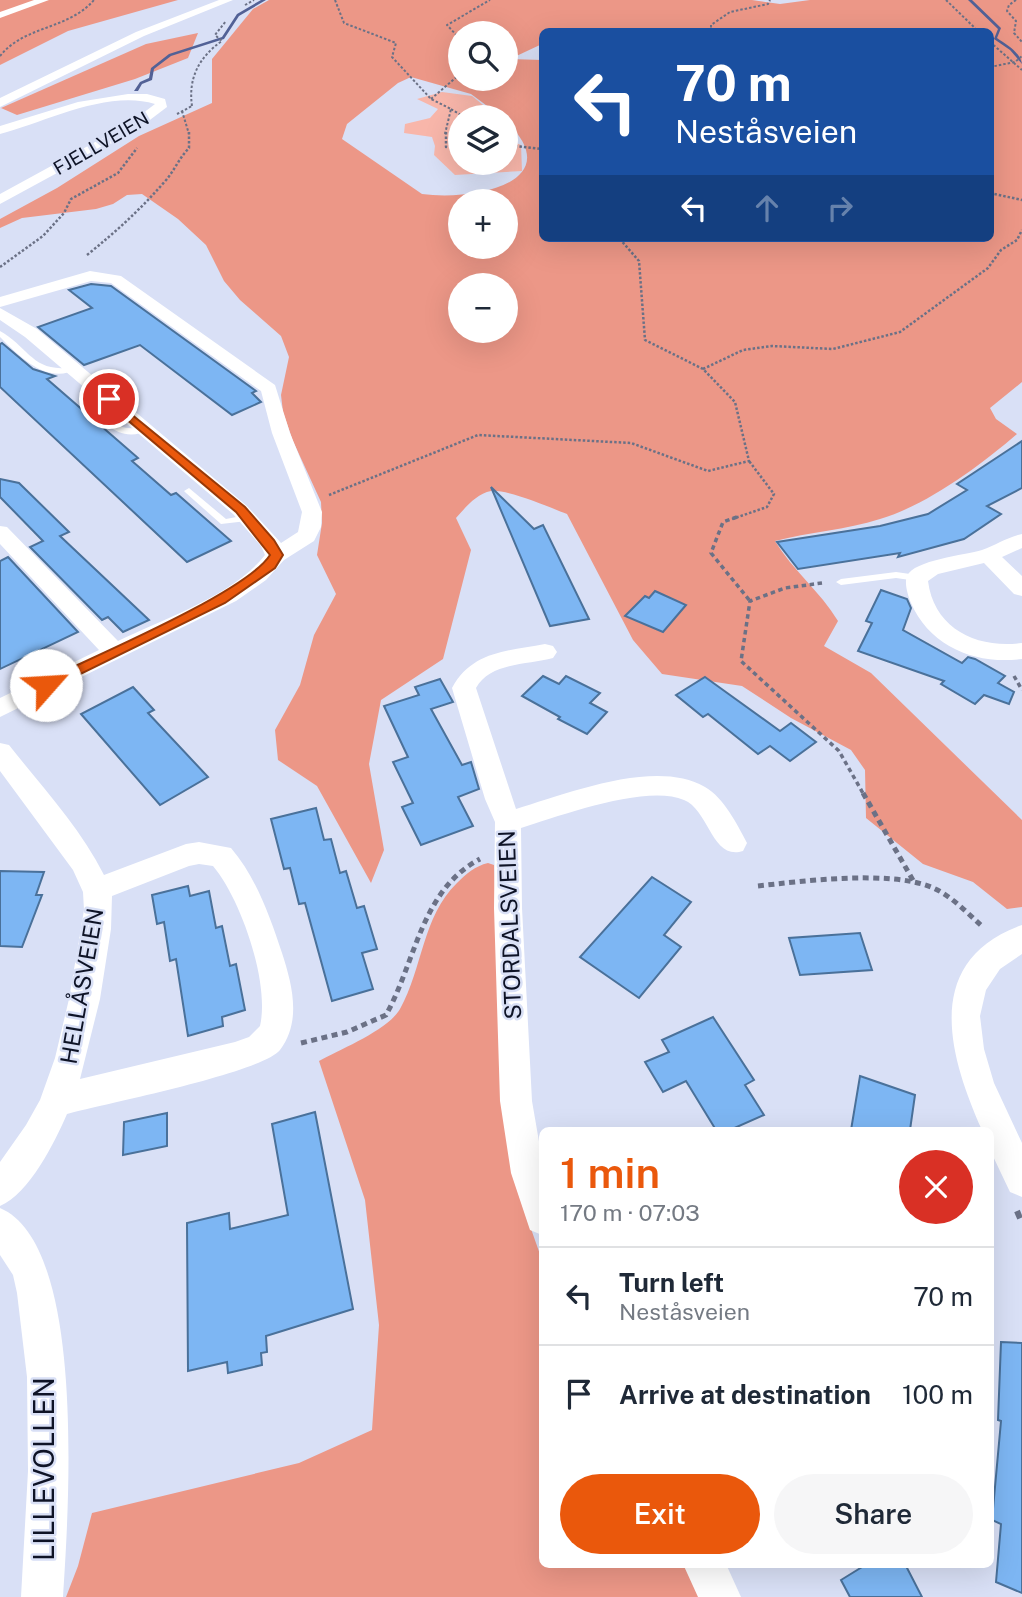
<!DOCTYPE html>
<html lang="en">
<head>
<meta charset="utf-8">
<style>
	body { margin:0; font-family:"Public Sans",sans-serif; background:#f6f6f7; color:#1f2937; height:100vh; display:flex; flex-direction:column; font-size:26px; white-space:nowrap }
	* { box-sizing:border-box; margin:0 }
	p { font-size:23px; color:#747a83 }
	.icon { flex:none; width:38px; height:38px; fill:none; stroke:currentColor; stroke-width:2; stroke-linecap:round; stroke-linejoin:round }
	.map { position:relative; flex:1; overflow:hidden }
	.sheet { position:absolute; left:539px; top:1127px; width:455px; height:441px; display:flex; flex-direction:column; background:#fff; border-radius:10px; box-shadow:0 7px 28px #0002 }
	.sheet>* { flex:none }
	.guide { position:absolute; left:539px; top:28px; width:455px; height:214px; border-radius:10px; box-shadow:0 7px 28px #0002; background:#1a4fa0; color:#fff; overflow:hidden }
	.controls { position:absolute; left:448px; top:21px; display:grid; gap:14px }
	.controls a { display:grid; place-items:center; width:70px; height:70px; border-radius:50%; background:#fff; box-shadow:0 7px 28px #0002; font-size:35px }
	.pin { position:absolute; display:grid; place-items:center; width:60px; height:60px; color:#fff; margin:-30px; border:4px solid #fff; border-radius:50%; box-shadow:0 2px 7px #0007 }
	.me { position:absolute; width:77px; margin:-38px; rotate:64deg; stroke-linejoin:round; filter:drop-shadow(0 0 5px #0008) }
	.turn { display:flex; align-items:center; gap:24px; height:147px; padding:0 21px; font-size:32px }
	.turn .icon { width:91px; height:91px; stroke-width:2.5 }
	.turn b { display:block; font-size:49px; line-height:60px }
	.lanes { display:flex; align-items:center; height:66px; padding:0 21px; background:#0003; justify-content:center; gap:35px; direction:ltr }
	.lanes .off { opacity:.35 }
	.round { display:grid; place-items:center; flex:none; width:74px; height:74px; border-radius:37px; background:#f6f6f7 }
	.overview { display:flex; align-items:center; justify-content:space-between; height:119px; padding:0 21px }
	h1 { font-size:42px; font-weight:600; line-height:52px; color:#ea580c }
	.button { display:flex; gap:14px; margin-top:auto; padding:14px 21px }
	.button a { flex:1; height:80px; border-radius:42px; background:#ea580c; color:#fff; font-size:28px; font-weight:600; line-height:80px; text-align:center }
	.button a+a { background:#f6f6f7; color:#1f2937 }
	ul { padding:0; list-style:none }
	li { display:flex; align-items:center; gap:21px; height:98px; padding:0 21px; border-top:2px solid #e0e1e3 }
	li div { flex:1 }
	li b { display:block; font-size:26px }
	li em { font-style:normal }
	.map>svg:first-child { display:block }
	.green { fill:#f8b6aa }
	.forest { fill:#ec9787; fill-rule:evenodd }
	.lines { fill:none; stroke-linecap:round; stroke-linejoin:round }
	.stream { fill:#526196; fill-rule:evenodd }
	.building { fill:#7db6f3; stroke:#4a719a; stroke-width:2 }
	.path-far4 { stroke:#6b7186; stroke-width:2; stroke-dasharray:2.5 2; stroke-linecap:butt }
	.path-far3 { stroke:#6b7186; stroke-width:2.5; stroke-dasharray:2.5 2; stroke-linecap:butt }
	.path-far2 { stroke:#6b7186; stroke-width:3.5; stroke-dasharray:4.5 3.5; stroke-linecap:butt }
	.path-far1 { stroke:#6b7186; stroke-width:5; stroke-dasharray:6 4.5; stroke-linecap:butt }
	.path { stroke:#6b7186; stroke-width:6; stroke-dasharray:8 5; stroke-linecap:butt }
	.service { fill:#fff; fill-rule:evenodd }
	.minor { fill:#fff; fill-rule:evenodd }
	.route { fill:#ea580c; stroke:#983908; stroke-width:2 }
	.labels { text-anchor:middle; stroke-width:5; stroke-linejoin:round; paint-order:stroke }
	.far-street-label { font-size:19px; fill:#0e1326; stroke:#d9e0f6 }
	.street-label { font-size:23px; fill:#0e1326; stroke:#d9e0f6 }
	.near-street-label { font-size:28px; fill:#0e1326; stroke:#d9e0f6 }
</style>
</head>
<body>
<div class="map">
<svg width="1022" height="1597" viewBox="0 0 1022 1597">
	<rect width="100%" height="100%" fill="#d9e0f6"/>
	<polygon class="green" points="442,92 472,96 498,117 460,117 460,163 506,163 506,139 521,145 522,171 455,175 434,155 435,146 432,137 404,133 405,124 430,118 438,109 417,99"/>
	<g class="forest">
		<polygon points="0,0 178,0 68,31 0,65"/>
		<path d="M269 0H752L780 4 810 0H1022V382L990 408 996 419 1017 434C980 466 927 505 880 519 846 530 809 532 775 541 793 571 820 591 838 621L824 646 871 673 1022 820V907L1007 909 973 882 923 864 866 818 865 770 851 750 791 718 742 686 662 674 633 640 567 514C551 508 507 489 491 491 476 494 466 507 456 518L471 550 443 659 381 700 369 764 384 850 371 883 317 786 278 760 275 730 300 685 314 635 336 594 317 555 322 523 321 502 293 441 283 412 281 395 289 357 281 336 240 300 224 281 206 245 178 219 142 194 127 195 113 204 96 209 22 218 0 228V219L57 188 139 136 212 103V59L253 9ZM542 32H990V238H542V60L510 59 542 44ZM460 33H506V79H460ZM411 77 471 94 502 117H506V121C570 183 473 201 422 194L342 139 347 124 398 83ZM460 201H506V247H460ZM460 285H506V331H460Z"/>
		<polygon points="198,33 188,58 135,79 17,115 1,108 146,44"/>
		<path d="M488 863 494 865 497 934 518 1192 542 1260V1564L686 1565 703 1597H66L78 1566 92 1513 299 1463 372 1430 379 1325 365 1200 319 1061C341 1049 388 1030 400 1009 423 968 422 917 457 883 466 874 475 866 488 863Z"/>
	</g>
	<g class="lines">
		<g class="stream">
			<polygon points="261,0 266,0 239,16 224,39 171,56 154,69 152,80 142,84 138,91 134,91 140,82 149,78 151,68 169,54 222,37 237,14"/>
			<path d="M968 0H972L1001 28 997 38C1007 45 1020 52 1022 64L1010 50 994 39 998 29Z"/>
		</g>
	</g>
	<g class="building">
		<polygon points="91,284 111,286 256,391 252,393 261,402 232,415 140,345 84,365 38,327 92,308 69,290"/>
		<polygon points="2,343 33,369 55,376 47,379 138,458 132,461 171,495 176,493 231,541 187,562 0,387 0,344"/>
		<polygon points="1022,441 1022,488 987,506 1001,514 964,539 898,557 900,553 798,569 777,542 880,526 928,514 967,490 957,484"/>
		<polygon points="0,479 19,483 69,532 60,536 149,620 123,632 108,617 102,620 30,547 43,541 0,497"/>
		<polygon points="491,487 534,529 543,525 589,619 550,626"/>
		<polygon points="8,557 78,632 0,669 0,561"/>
		<polygon points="881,590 907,599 911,608 903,630 962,663 968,657 975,659 1005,676 998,683 1014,692 1009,704 984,695 975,704 941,684 944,681 858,651 872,623 866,621"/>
		<polygon points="655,591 686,605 663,632 625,616 645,596 649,598"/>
		<polygon points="543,676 559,684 566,676 600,693 590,703 607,712 587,734 558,719 560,717 522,696"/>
		<polygon points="705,677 780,731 791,723 816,742 790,761 770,746 758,754 708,714 703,717 676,695"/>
		<polygon points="440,679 453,702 431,709 462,765 471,762 479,789 458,797 473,826 421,845 402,807 413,803 393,762 408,757 384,706 419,695 415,687"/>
		<polygon points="133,687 154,710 148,713 208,777 160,805 81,714"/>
		<polygon points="316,808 324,840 331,839 340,873 346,871 357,908 364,906 377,949 362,953 373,989 332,1001 305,903 299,904 290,868 284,869 271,819"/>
		<polygon points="0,871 44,872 36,895 42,895 22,947 0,946"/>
		<polygon points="652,877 691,902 664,935 681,947 639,998 580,957"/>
		<polygon points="188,886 190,896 209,891 216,928 222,926 230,966 236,964 245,1010 222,1017 223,1026 188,1036 176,959 170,961 164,922 157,924 152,895"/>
		<polygon points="860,933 872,970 800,975 789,938"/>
		<polygon points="713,1017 754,1080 745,1085 764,1115 730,1130 716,1130 686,1081 663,1092 645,1062 669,1052 662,1040"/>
		<polygon points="860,1076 915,1095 910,1130 851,1130"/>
		<polygon points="315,1112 353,1309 266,1336 267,1352 261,1353 262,1365 228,1373 227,1362 188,1371 187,1223 229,1213 230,1229 288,1215 272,1124"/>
		<polygon points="167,1113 167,1146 123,1155 124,1122"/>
		<polygon points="1001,1342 1022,1343 1022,1593 996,1582 1001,1524 992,1520 1001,1421 998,1420"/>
		<polygon points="867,1564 905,1564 922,1597 850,1597 841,1580"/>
	</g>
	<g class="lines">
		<g class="path-far4">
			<polyline points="335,0 344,23 396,43 392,57 431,99 451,109 445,134"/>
			<polyline points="946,0 979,32"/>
			<polyline points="1016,0 1009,5 1007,11 1016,21 1014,33 1022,42"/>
			<polyline points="245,5 254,0"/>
			<polyline points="711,32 711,25 730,12 768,4 770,0"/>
			<polyline points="460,39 447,25 490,0"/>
			<polyline points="990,42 1022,70"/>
			<path d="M0 56C25 25 68 30 94 0"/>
			<polyline points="990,67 1015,62 1022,56"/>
			<polyline points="431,99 460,74"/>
			<path d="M192 106C188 78 199 57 222 41L215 35 226 21"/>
			<polyline points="451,109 464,117"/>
			<polyline points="182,111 189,134"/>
			<polyline points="177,114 192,106"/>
		</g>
		<g class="path-far3">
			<polyline points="446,132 446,147 460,145"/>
			<polyline points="506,145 542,149"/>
			<polyline points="990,193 1022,200"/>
			<path d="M87 255C118 230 141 209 167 179 175 169 180 157 189 148V132"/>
			<polyline points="0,267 43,236 64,213 71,199 118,173 137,148"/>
			<polyline points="703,369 743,350 772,346 833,349 900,332 988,268 1001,250 1017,240 1022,230"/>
			<polyline points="329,495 478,435 631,443 708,471 749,461 735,402 703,369 645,340 639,261 619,238"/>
			<polyline points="732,519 767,507 774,494 749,461"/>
		</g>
		<g class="path-far2">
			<polyline points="737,517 723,522 711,553 750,601"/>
			<polyline points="822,583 785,588 750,601 741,661 839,751 864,795"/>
			<polyline points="1014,676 1022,690"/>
		</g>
		<g class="path-far1">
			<polyline points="863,793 914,882"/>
			<path d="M758 886C804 881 889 870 931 887 951 895 967 913 983 927"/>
			<path d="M301 1043 347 1032 386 1015C416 961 421 890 480 859"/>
		</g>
		<polyline class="path" points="1017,1211 1022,1223"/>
		<g class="service">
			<path d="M0 331C29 347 33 374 73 367L77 369C47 385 20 357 0 337Z"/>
			<path d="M86 402H92C110 419 118 434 145 426L149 429C123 445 104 423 86 406Z"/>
			<polygon points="189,488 226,519 247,515 252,518 247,521 221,524 186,493 184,491"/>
			<polygon points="896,572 917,575 922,578 917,581 896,578 841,585 836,582 841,579"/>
		</g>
		<g class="minor">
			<polygon points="34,0 49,0 0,18 0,12"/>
			<polygon points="219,0 233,0 144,36 0,107 0,98 136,32"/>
			<path d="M128 94H147L165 99 167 107 138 129 0 204V194L130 123 155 104C108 89 45 122 0 134V126L78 102Z"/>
			<path d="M90 271 121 276 275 385 290 433 322 512 321 527 314 541 284 560 266 580 236 601 0 717V698L99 650 0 544V526L7 527 118 641C163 619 234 595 265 555L261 546 233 514 25 337 0 320V308L37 329 247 506 281 543 298 532 302 512 272 433 261 391 111 283 91 281 0 307V297Z"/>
			<path d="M1022 534V548L1002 557 1022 576V596L1014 594 984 563 938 574 928 581C934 629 977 649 1022 643V659C976 665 930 647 911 603 908 596 904 583 907 576 914 560 965 555 982 550 996 545 1008 537 1022 534Z"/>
			<path d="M545 644 553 646 557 652 553 658C528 665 490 662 476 688L516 809C566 794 656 758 705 787 724 798 737 824 747 843L743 851C712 861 709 810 684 800 646 784 560 816 521 828L522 908 532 1101 542 1159V1235L530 1230 511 1173 500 1101 494 908 495 822 485 799 452 688C472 651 508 651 545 644Z"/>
			<path d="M0 743 9 745C42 787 80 827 104 875L186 844 199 842 231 848C256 877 270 917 282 953 292 984 302 1021 280 1050 261 1073 104 1104 67 1114 55 1142 29 1194 0 1206V1162L26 1125 40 1100 55 1058 69 999 84 910 83 892 73 870 0 771ZM199 864 213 866C241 899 270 983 260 1026L249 1037 235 1042 80 1079 100 999 111 929 112 896 189 866Z"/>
			<path d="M1022 925V954L1000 969 986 990 980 1016 984 1049 994 1083 1022 1143V1197L1010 1192 990 1150V1130H982C949 1056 921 961 1022 925Z"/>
			<path d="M0 1208C88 1245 68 1517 63 1597H21L28 1471 27 1377 17 1293 13 1275 0 1255Z"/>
			<polygon points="683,1564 726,1564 741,1597 698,1597"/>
		</g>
	</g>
	<path class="route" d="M109 396 245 507 274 540 283 555 275 568 225 603 46 691 41 689 39 685 41 682C88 659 246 593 270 555L236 512 105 401 104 399Z"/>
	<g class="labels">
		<g class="far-street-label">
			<text transform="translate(101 143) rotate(-30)" y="7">FJELLVEIEN</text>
		</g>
		<g class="street-label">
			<text transform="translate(510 925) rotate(-92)" y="8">STORDALSVEIEN</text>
			<text transform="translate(82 986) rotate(-80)" y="8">HELLÅSVEIEN</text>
		</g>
		<g class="near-street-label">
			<text transform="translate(44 1469) rotate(-90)" y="10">LILLEVOLLEN</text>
		</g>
	</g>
</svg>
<div class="controls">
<a><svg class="icon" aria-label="search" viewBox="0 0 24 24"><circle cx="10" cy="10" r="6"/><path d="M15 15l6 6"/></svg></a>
<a><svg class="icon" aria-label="layers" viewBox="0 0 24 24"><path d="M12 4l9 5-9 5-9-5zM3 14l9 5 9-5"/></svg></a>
<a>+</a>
<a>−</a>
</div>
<div class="pin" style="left:109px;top:399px;background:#d93025"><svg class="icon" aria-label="arrive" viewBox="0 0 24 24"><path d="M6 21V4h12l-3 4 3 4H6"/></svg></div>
<svg class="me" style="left:46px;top:685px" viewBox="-20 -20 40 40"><circle r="19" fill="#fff"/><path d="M0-13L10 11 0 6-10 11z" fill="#ea580c"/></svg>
<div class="guide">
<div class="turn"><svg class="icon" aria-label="left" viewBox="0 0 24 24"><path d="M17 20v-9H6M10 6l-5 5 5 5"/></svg><div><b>70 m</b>Neståsveien</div></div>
<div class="lanes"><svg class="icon" aria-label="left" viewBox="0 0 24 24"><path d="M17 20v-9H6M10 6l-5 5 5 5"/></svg><svg class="icon off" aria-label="ahead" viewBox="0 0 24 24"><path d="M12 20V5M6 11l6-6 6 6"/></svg><svg class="icon off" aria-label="right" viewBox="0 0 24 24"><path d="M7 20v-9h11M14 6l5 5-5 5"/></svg></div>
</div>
<section class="sheet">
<div class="overview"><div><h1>1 min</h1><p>170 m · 07:03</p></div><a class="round" style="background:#d93025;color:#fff"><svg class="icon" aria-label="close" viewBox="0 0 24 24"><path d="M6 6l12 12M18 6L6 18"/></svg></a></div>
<ul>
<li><svg class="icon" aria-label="left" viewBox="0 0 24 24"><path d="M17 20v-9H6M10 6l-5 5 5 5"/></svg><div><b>Turn left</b><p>Neståsveien</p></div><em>70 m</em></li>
<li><svg class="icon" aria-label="arrive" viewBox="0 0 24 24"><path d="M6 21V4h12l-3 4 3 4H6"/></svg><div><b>Arrive at destination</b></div><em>100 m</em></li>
</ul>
<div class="button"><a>Exit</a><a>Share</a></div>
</section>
</div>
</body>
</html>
